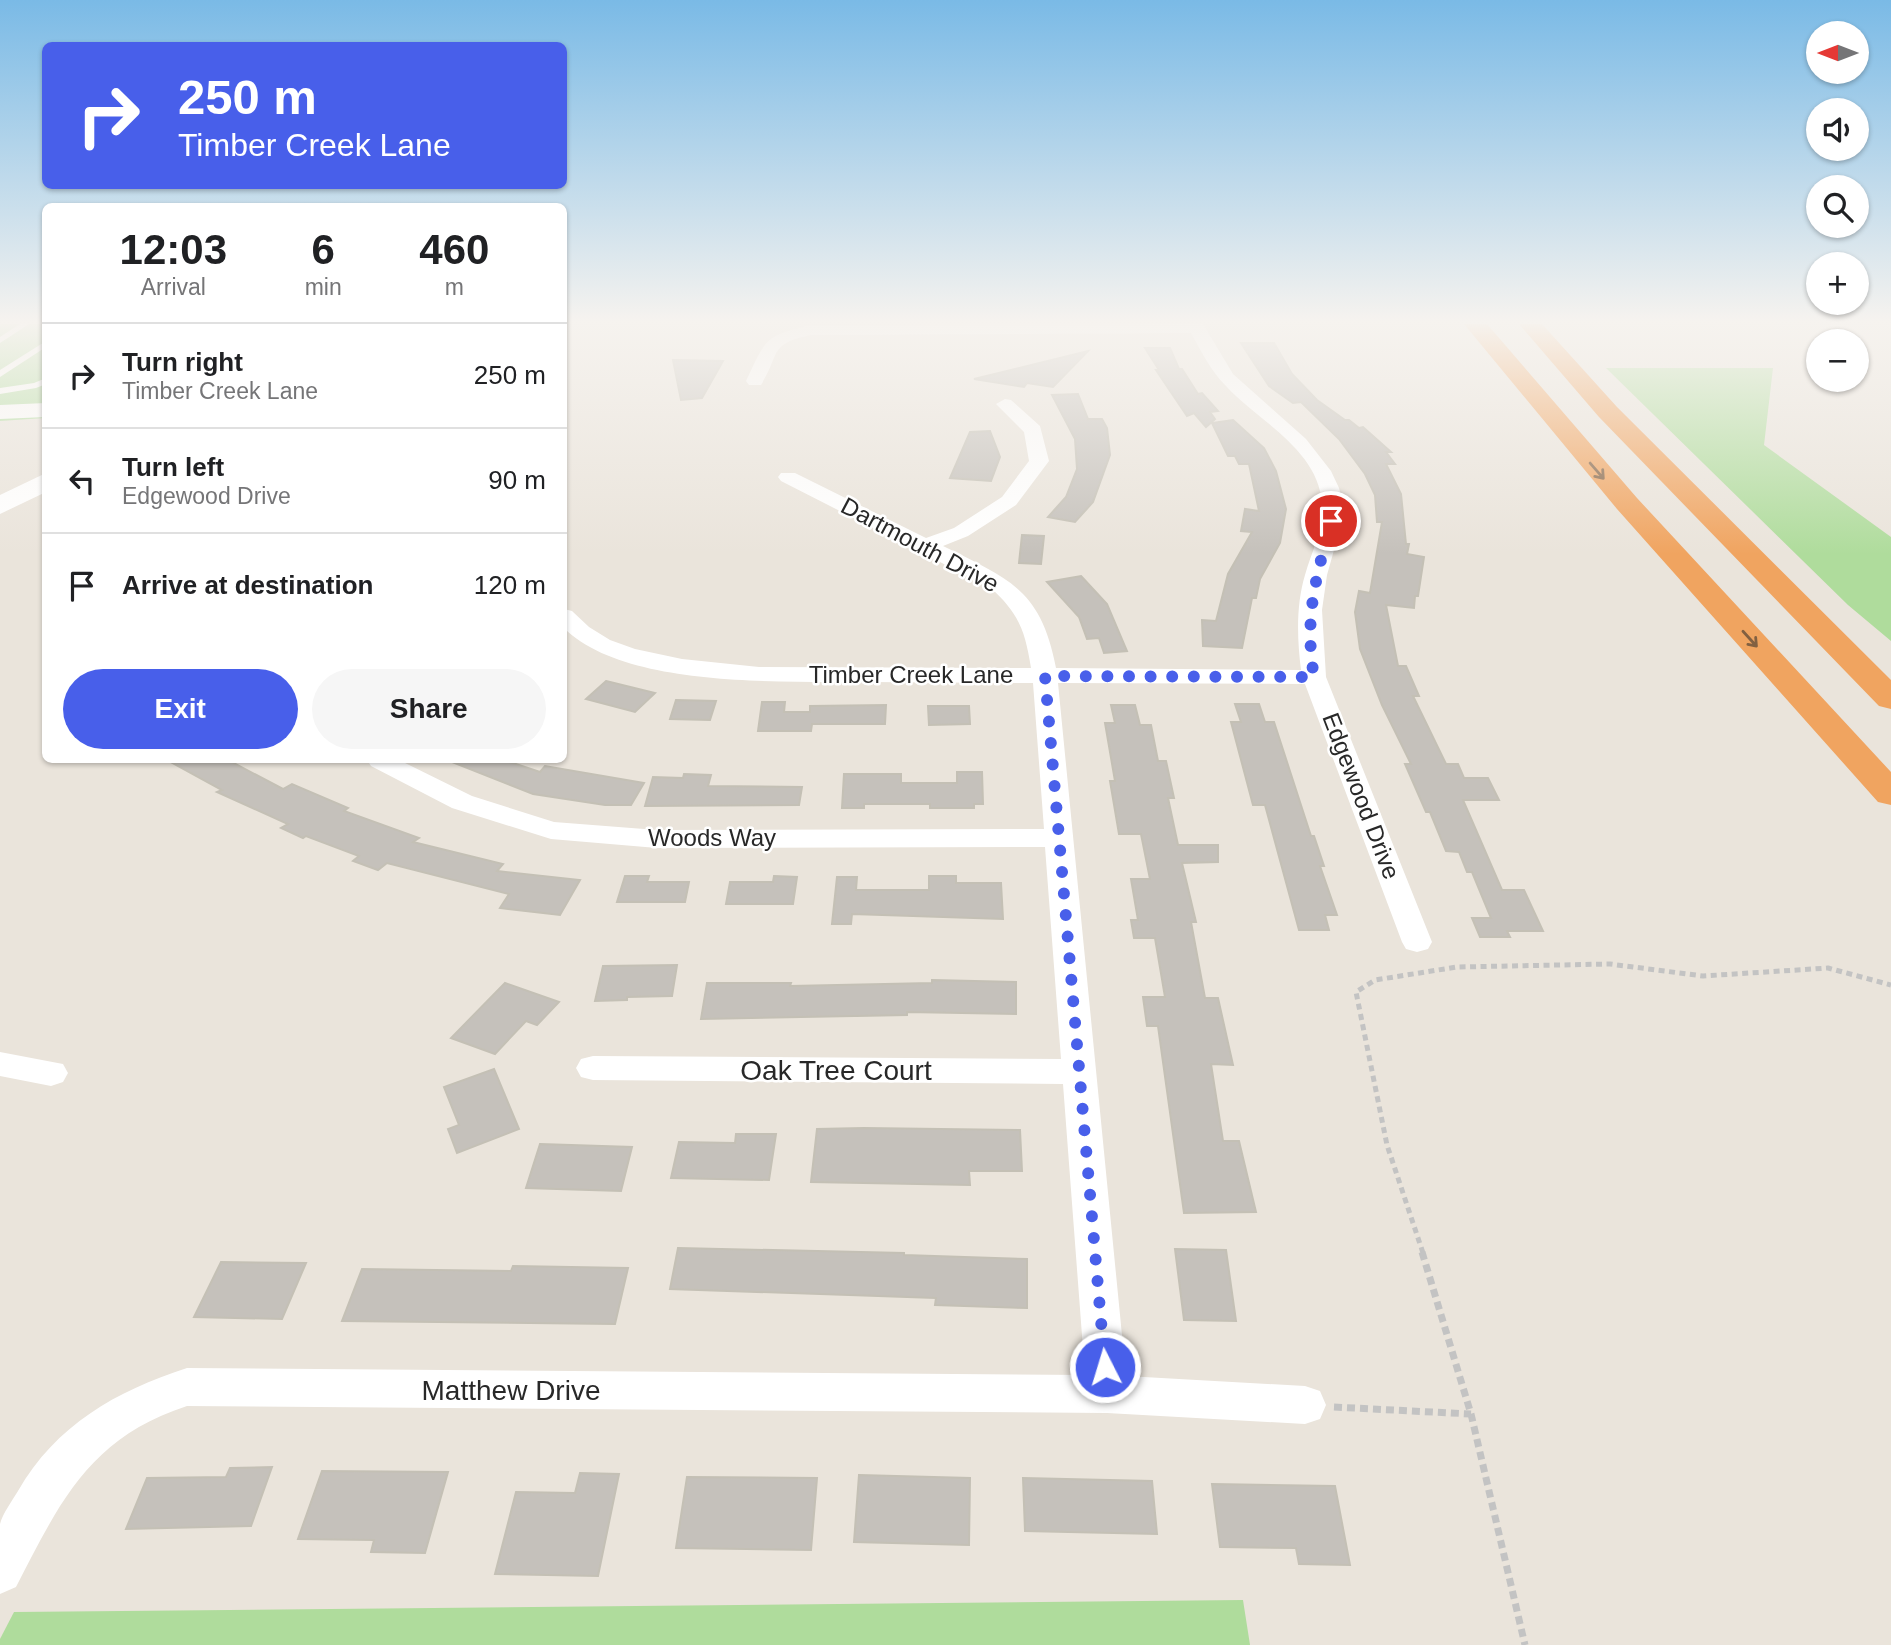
<!DOCTYPE html>
<html lang="en">
<head>
<meta charset="utf-8">
<style>
	body { margin:0; font-family:Helvetica,sans-serif; background:#f6f6f6; color:#202124; height:100vh; display:flex; flex-direction:column; font-size:26px; white-space:nowrap }
	* { box-sizing:border-box; margin:0 }
	p { font-size:23px; color:#757577 }
	.icon { flex:none; width:38px; height:38px; fill:none; stroke:currentColor; stroke-width:2; stroke-linecap:round; stroke-linejoin:round }
	.map { position:relative; flex:1; overflow:hidden }
	.details { position:absolute; left:42px; top:203px; width:525px; height:560px; display:flex; flex-direction:column; background:#fff; border-radius:10px; box-shadow:0 2px 5px #0004 }
	.details>* { flex:none }
	.hud { position:absolute; left:42px; top:42px; width:525px; height:147px; border-radius:10px; box-shadow:0 2px 5px #0004; background:#485fea; color:#fff; overflow:hidden }
	.needle { width:46px; rotate:270deg }
	.controls { position:absolute; left:1806px; top:21px; display:grid; gap:14px }
	.controls a { display:grid; place-items:center; width:63px; height:63px; border-radius:50%; background:#fff; box-shadow:0 2px 5px #0004; font-size:35px }
	.pin { position:absolute; display:grid; place-items:center; width:60px; height:60px; color:#fff; margin:-30px; border:4px solid #fff; border-radius:50%; box-shadow:0 2px 7px #0007 }
	.me { position:absolute; width:77px; margin:-38px; rotate:355deg; stroke-linejoin:round; filter:drop-shadow(0 0 5px #0008) }
	.turn { display:flex; align-items:center; gap:24px; height:147px; padding:0 21px; font-size:32px }
	.turn .icon { width:91px; height:91px; stroke-width:2.5 }
	.turn b { display:block; font-size:49px; line-height:60px }
	.eta { display:flex; justify-content:space-evenly; align-items:center; height:119px; text-align:center }
	.eta b { font-size:42px; font-weight:700; line-height:49px }
	.primary-button { display:flex; gap:14px; margin-top:auto; padding:14px 21px }
	.primary-button a { flex:1; height:80px; border-radius:42px; background:#485fea; color:#fff; font-size:28px; font-weight:700; line-height:80px; text-align:center }
	.primary-button a+a { background:#f6f6f6; color:#202124 }
	ul { padding:0; list-style:none }
	li { display:flex; align-items:center; gap:21px; height:105px; padding:0 21px; border-top:2px solid #e0e0e0 }
	li div { flex:1 }
	li b { display:block; font-size:26px }
	li em { font-style:normal }
	.map>svg:first-child { display:block }
	.green { fill:#afdc9c }
	.building { fill:#c5c1bb; stroke:#c4c0b5; stroke-width:2 }
	.lines { fill:none; stroke-linecap:round; stroke-linejoin:round }
	.path-far1 { stroke:#c3c3c3; stroke-width:5; stroke-dasharray:6 4.5; stroke-linecap:butt }
	.path { stroke:#c3c3c3; stroke-width:7; stroke-dasharray:8 5; stroke-linecap:butt }
	.lane { fill:#fff; fill-rule:evenodd }
	.street { fill:#fff; fill-rule:evenodd }
	.secondary { fill:#fff; fill-rule:evenodd }
	.highway { fill:#f0a460; fill-rule:evenodd }
	.oneway { stroke:#826041 }
	.route { stroke:#485fea; stroke-width:12; stroke-dasharray:0 21.6 }
	.labels { text-anchor:middle; stroke-width:5; stroke-linejoin:round; paint-order:stroke }
	.street-label { font-size:24px; fill:#282828; stroke:#fff }
	.near-street-label { font-size:28px; fill:#282828; stroke:#fff }
</style>
</head>
<body>
<div class="map">
<svg width="1891" height="1645" viewBox="0 0 1891 1645">
	<rect width="100%" height="100%" fill="#eae4db"/>
	<g class="green">
		<polygon points="0,324 45,324 45,418 0,421"/>
		<polygon points="1606,368 1773,368 1764,445 1891,537 1891,641 1848,605"/>
		<polygon points="1243,1600 1250,1645 0,1645 0,1639 14,1612"/>
	</g>
	<g class="building">
		<polygon points="1241,343 1274,343 1292,374 1317,400 1345,420 1349,420 1359,428 1363,427 1391,452 1386,452 1395,464 1386,464 1401,494 1406,544 1409,544 1407,554 1424,557 1418,596 1415,596 1414,608 1386,605 1398,666 1406,666 1419,696 1413,696 1446,764 1458,764 1464,778 1488,778 1499,800 1463,800 1502,890 1524,890 1543,931 1507,931 1510,937 1480,937 1472,918 1491,918 1472,872 1467,872 1459,852 1446,851 1430,812 1426,812 1405,764 1411,764 1382,705 1360,649 1355,612 1359,591 1370,593 1382,522 1377,522 1375,495 1365,474 1339,439 1301,402 1293,403 1269,386"/>
		<polygon points="1145,348 1170,348 1179,369 1182,369 1198,394 1202,393 1218,411 1210,412 1215,419 1206,427 1194,413 1187,416 1156,370 1159,370"/>
		<polygon points="1088,351 1053,387 1027,383 1024,387 974,379"/>
		<polygon points="673,360 723,361 702,398 681,400"/>
		<polygon points="1078,394 1088,419 1102,419 1107,428 1110,455 1093,502 1075,522 1048,517 1066,497 1077,469 1075,439 1052,395"/>
		<polygon points="1233,420 1264,448 1276,471 1286,509 1280,543 1260,579 1256,598 1252,598 1242,648 1203,646 1202,620 1216,621 1228,574 1252,532 1241,531 1245,509 1259,511 1249,464 1239,464 1235,456 1228,456 1212,423"/>
		<polygon points="990,431 1000,457 991,481 950,478 970,432"/>
		<polygon points="1022,535 1044,536 1041,564 1019,563"/>
		<polygon points="1081,576 1107,604 1127,651 1104,653 1099,638 1087,639 1079,617 1047,582"/>
		<polygon points="606,681 655,693 635,712 586,699"/>
		<polygon points="676,700 716,701 710,720 670,719"/>
		<polygon points="762,702 785,702 784,712 810,712 810,706 886,705 885,724 812,724 811,731 758,731"/>
		<polygon points="1235,704 1259,704 1265,722 1274,722 1311,836 1314,836 1324,866 1320,866 1337,915 1325,915 1329,930 1299,930 1265,805 1253,805 1231,722 1241,722"/>
		<polygon points="1111,705 1135,705 1140,725 1151,725 1158,761 1166,761 1174,798 1168,798 1178,845 1218,845 1218,862 1182,863 1196,922 1191,922 1205,998 1218,998 1233,1065 1211,1064 1223,1141 1239,1141 1256,1212 1184,1213 1158,1026 1147,1026 1143,997 1165,997 1155,938 1134,938 1131,920 1138,920 1131,879 1150,879 1141,834 1119,834 1110,781 1115,781 1105,723 1115,723"/>
		<polygon points="928,706 969,706 970,724 929,725"/>
		<polygon points="167,760 228,760 283,789 292,784 348,808 344,811 419,838 413,842 503,864 497,871 580,880 560,915 500,908 509,894 387,863 378,870 353,861 359,856 306,836 303,838 281,828 288,824 217,792 222,790"/>
		<polygon points="447,760 504,760 540,772 545,766 644,783 631,805 605,805 533,794"/>
		<polygon points="957,772 982,772 983,804 974,804 974,808 930,808 930,804 864,804 864,808 842,808 844,774 901,774 901,783 957,783"/>
		<polygon points="684,774 711,775 708,786 802,787 799,805 645,806 653,777 683,778"/>
		<polygon points="625,876 649,876 647,882 689,882 685,902 617,902"/>
		<polygon points="774,876 797,877 793,904 726,904 730,882 773,882"/>
		<polygon points="929,876 956,876 956,883 1001,883 1003,919 852,914 851,924 832,924 837,877 857,877 856,890 929,890"/>
		<polygon points="677,965 672,996 627,997 627,1000 595,1001 603,966"/>
		<polygon points="932,980 1016,982 1016,1014 907,1012 907,1015 701,1019 707,983 791,983 790,986 932,983"/>
		<polygon points="505,983 559,1002 537,1025 526,1021 495,1054 451,1038"/>
		<polygon points="494,1069 519,1129 457,1153 448,1129 459,1125 444,1087"/>
		<polygon points="864,1128 1020,1130 1022,1171 969,1171 970,1185 811,1182 817,1129"/>
		<polygon points="736,1134 776,1134 769,1180 671,1178 679,1142 735,1143"/>
		<polygon points="540,1144 632,1147 621,1191 526,1188"/>
		<polygon points="678,1248 904,1253 904,1255 1027,1259 1027,1308 935,1305 936,1298 670,1289"/>
		<polygon points="1175,1249 1226,1250 1236,1321 1184,1320"/>
		<polygon points="221,1262 306,1263 282,1319 194,1317"/>
		<polygon points="513,1266 628,1268 615,1324 342,1321 362,1269 511,1271"/>
		<polygon points="272,1467 251,1526 126,1529 147,1478 226,1477 230,1468"/>
		<polygon points="322,1471 448,1472 425,1553 371,1552 374,1540 298,1539"/>
		<polygon points="580,1473 619,1474 598,1576 495,1574 516,1492 575,1493"/>
		<polygon points="859,1475 970,1478 969,1545 854,1542"/>
		<polygon points="687,1477 817,1478 811,1550 676,1548"/>
		<polygon points="1023,1478 1152,1481 1157,1534 1025,1531"/>
		<polygon points="1212,1484 1335,1486 1350,1565 1299,1564 1296,1548 1220,1547"/>
	</g>
	<g class="lines">
		<polyline class="path-far1" points="1423,1253 1387,1145 1356,992 1375,980 1457,967 1610,964 1703,976 1828,968 1891,985"/>
		<g class="path">
			<polyline points="1422,1252 1471,1414 1525,1645"/>
			<polyline points="1334,1407 1471,1414"/>
		</g>
		<g class="lane">
			<polygon points="20,324 29,324 0,343 0,337"/>
			<polygon points="46,341 46,347 0,377 0,370"/>
			<polygon points="46,378 46,384 36,388 0,394 0,388 34,383"/>
		</g>
		<g class="street">
			<path d="M1203 324 1233 374 1306 439 1331 471 1339 488 1342 500 1341 525 1327 575 1322 610 1326 677 1432 942 1428 949 1417 952 1406 949 1402 942 1305 684 1058 683 1126 1376 1305 1386 1320 1391 1326 1405 1320 1419 1305 1424 1107 1413 187 1406C89 1438 60 1502 16 1587L0 1594C0 1576 0 1540 0 1524 3 1513 12 1501 18 1491 56 1425 116 1391 187 1368L1085 1375 1063 1084 593 1080 581 1077 576 1068 581 1059 593 1056 1061 1059 1045 847 657 848 551 839 452 808 371 766 367 760H399L472 796 554 822 657 830 1044 829 1033 683C978 683 923 682 868 682 786 681 625 689 564 628V609L572 611 589 627 610 640 635 649 682 659 759 667 1031 668C1025 630 1019 614 991 588L781 481 778 477 781 473H795L926 538 954 528 1002 497 1029 461 1024 432 996 404 1005 399 1011 400 1040 426 1049 461 1016 505 968 536 943 546C1009 579 1041 589 1056 668L1301 670C1297 638 1296 605 1305 575 1312 551 1324 528 1322 503 1318 449 1258 421 1226 386 1211 371 1201 351 1191 333L811 335C768 344 781 353 761 385H749L746 381C766 339 764 336 811 325Z"/>
			<polygon points="0,1052 63,1064 68,1073 63,1082 51,1086 0,1076"/>
		</g>
		<g class="secondary">
			<polygon points="46,403 46,417 0,419 0,405"/>
			<polygon points="46,473 46,492 0,514 0,495"/>
		</g>
		<g class="highway">
			<polygon points="1464,324 1487,324 1637,498 1891,772 1891,805 1878,802 1617,509"/>
			<polygon points="1519,324 1542,324 1617,407 1891,680 1891,709 1879,706 1599,417"/>
		</g>
	</g>
	<defs><path id="oneway-shaft" d="M-6 0H5M1.5-3L5.5 0L1.5 3" fill="none" stroke-width="1.6" stroke-linecap="round" stroke-linejoin="round" transform="scale(1.75)"/></defs>
	<g class="oneway">
		<use href="#oneway-shaft" transform="translate(1597 471) rotate(49)"/>
		<use href="#oneway-shaft" transform="translate(1750 639) rotate(48)"/>
	</g>
	<linearGradient id="sky" x2="0" y2="1"><stop stop-color="#7abae6"/><stop offset="0.58" stop-color="#f6f3ef"/><stop offset="1" stop-color="#f6f3ef" stop-opacity="0"/></linearGradient>
	<rect width="1891" height="554" fill="url(#sky)"/>
	<g class="lines">
		<path class="route" d="M1105 1367 1045 676 1314 677C1304 615 1316 580 1331 521"/>
	</g>
	<g class="labels">
		<g class="street-label">
			<text transform="translate(920 545) rotate(28)" y="8">Dartmouth Drive</text>
			<text x="911" y="683">Timber Creek Lane</text>
			<text transform="translate(1361 796) rotate(69)" y="8">Edgewood Drive</text>
			<text x="712" y="846">Woods Way</text>
		</g>
		<g class="near-street-label">
			<text x="836" y="1080">Oak Tree Court</text>
			<text x="511" y="1400">Matthew Drive</text>
		</g>
	</g>
</svg>
<div class="controls">
<a><svg class="needle" viewBox="-14 -14 28 28"><path d="M0-13l5 13h-10z" fill="#e53935"/><path d="M0 13l5-13h-10z" fill="#757577"/></svg></a>
<a><svg class="icon" aria-label="sound" viewBox="0 0 24 24"><path d="M4 9h4l5-4v14l-5-4H4zM17 9q2 3 0 6"/></svg></a>
<a><svg class="icon" aria-label="search" viewBox="0 0 24 24"><circle cx="10" cy="10" r="6"/><path d="M15 15l6 6"/></svg></a>
<a>+</a>
<a>−</a>
</div>
<div class="pin" style="left:1331px;top:521px;background:#d93025"><svg class="icon" aria-label="arrive" viewBox="0 0 24 24"><path d="M6 21V4h12l-3 4 3 4H6"/></svg></div>
<svg class="me" style="left:1105px;top:1367px" viewBox="-20 -20 40 40"><circle r="17" fill="#485fea" stroke="#fff" stroke-width="3"/><path d="M0-11L8 9 0 5-8 9z" fill="#fff"/></svg>
<div class="hud">
<div class="turn"><svg class="icon" aria-label="right" viewBox="0 0 24 24"><path d="M7 20v-9h11M14 6l5 5-5 5"/></svg><div><b>250 m</b>Timber Creek Lane</div></div>
</div>
<section class="details">
<div class="eta">
<div><b>12:03</b><p>Arrival</p></div>
<div><b>6</b><p>min</p></div>
<div><b>460</b><p>m</p></div>
</div>
<ul>
<li><svg class="icon" aria-label="right" viewBox="0 0 24 24"><path d="M7 20v-9h11M14 6l5 5-5 5"/></svg><div><b>Turn right</b><p>Timber Creek Lane</p></div><em>250 m</em></li>
<li><svg class="icon" aria-label="left" viewBox="0 0 24 24"><path d="M17 20v-9H6M10 6l-5 5 5 5"/></svg><div><b>Turn left</b><p>Edgewood Drive</p></div><em>90 m</em></li>
<li><svg class="icon" aria-label="arrive" viewBox="0 0 24 24"><path d="M6 21V4h12l-3 4 3 4H6"/></svg><div><b>Arrive at destination</b></div><em>120 m</em></li>
</ul>
<div class="primary-button"><a>Exit</a><a>Share</a></div>
</section>
</div>
</body>
</html>
